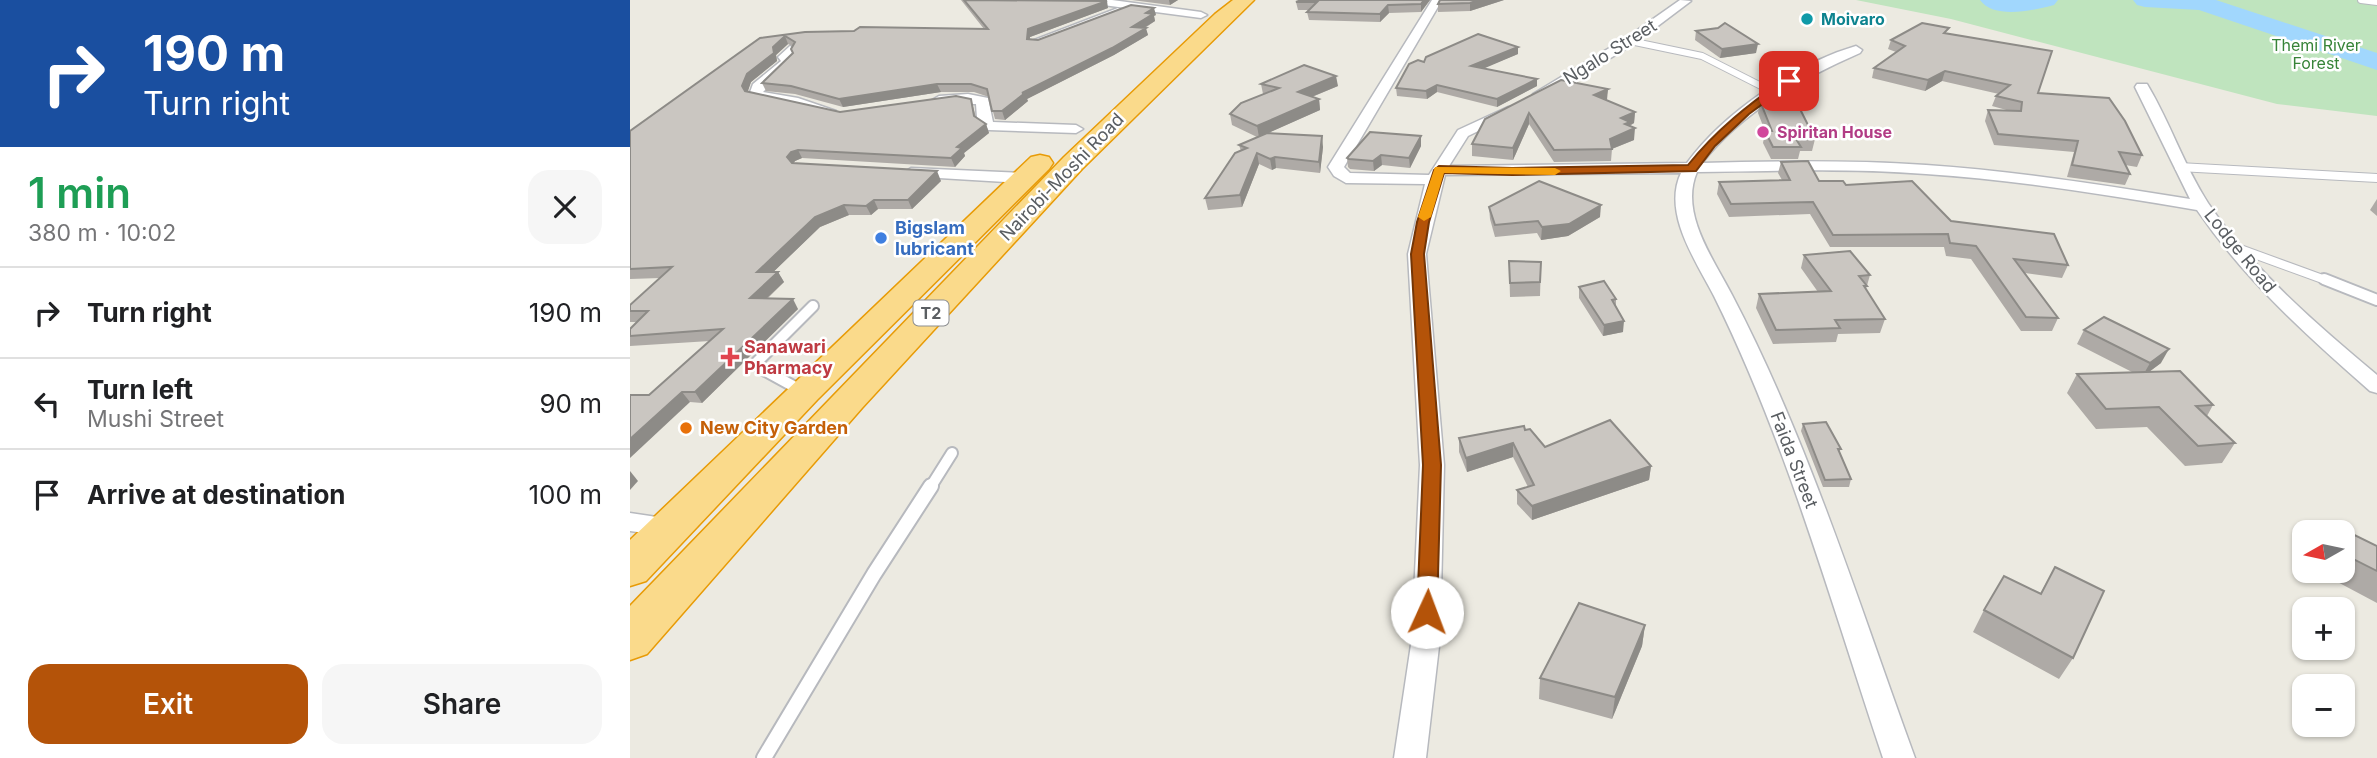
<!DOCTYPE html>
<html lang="en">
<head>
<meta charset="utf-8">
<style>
	body { margin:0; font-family:Inter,sans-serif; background:#f6f6f6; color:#202124; height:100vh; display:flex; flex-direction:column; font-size:26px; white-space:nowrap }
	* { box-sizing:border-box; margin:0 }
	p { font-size:23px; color:#757577 }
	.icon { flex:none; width:38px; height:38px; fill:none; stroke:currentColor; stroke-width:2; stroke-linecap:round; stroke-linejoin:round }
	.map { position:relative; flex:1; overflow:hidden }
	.sheet { display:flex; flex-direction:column; background:#fff; width:630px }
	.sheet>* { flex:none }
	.hud { background:#1a4fa0; color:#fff; overflow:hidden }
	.needle { width:46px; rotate:261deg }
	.buttons { position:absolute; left:1662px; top:520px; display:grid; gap:14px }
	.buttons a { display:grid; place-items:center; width:63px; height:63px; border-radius:14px; background:#fff; box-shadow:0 2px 5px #0004; font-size:35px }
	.pin { position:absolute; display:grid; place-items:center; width:60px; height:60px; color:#fff; margin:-30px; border-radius:14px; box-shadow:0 4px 10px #0006 }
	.me { position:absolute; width:77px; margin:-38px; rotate:2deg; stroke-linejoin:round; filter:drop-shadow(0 0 5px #0008) }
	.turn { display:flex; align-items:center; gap:24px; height:147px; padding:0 28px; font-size:32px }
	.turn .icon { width:91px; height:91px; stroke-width:2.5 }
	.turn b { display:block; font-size:49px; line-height:60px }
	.round { display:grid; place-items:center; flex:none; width:74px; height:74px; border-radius:21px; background:#f6f6f6 }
	.head { display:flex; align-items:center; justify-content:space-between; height:119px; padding:0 28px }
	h1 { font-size:42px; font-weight:600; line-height:52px; color:#1e9e55 }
	.action { display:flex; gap:14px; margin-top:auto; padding:14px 28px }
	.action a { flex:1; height:80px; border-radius:21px; background:#b45309; color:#fff; font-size:28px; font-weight:600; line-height:80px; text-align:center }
	.action a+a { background:#f6f6f6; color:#202124 }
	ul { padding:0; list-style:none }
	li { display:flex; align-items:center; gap:21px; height:91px; padding:0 28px; border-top:2px solid #e0e0e0 }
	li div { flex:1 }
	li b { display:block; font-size:26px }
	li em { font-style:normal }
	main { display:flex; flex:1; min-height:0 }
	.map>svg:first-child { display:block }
	.green { fill:#bfe4be }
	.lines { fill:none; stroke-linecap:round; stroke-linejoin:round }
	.river { fill:#a1d7fd; fill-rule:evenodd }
	.lane-far3-casing { stroke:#b7b9be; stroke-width:8 }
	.lane-far2-casing { stroke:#b7b9be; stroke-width:10 }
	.lane-far1-casing { stroke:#b7b9be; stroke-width:14 }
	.lane-casing { stroke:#b7b9be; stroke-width:18 }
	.street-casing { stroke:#b7b9be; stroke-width:3 }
	.highway-casing { stroke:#e89b06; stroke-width:3 }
	.lane-far3 { stroke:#fff; stroke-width:6 }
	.lane-far2 { stroke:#fff; stroke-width:8 }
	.lane-far1 { stroke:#fff; stroke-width:10 }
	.lane { stroke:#fff; stroke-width:14 }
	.street { fill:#fff; fill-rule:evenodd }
	.highway { fill:#fada8b; fill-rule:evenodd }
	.wall { fill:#aeaaa6 }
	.shaded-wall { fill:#8d8b87 }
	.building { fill:#cac6c1; stroke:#8d8b87; stroke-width:2 }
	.route { fill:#b45309; stroke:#753606; stroke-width:2 }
	.slow { fill:#f59e0b }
	.culture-dot { fill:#0f9aa8; stroke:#fff; stroke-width:2.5 }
	.hotel-dot { fill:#d1479c; stroke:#fff; stroke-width:2.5 }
	.shop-dot { fill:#3f7fe0; stroke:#fff; stroke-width:2.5 }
	.health-dot { fill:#e0444e; stroke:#fff; stroke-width:2.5 }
	.food-dot { fill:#e8710a; stroke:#fff; stroke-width:2.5 }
	.labels { text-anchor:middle; stroke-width:5; stroke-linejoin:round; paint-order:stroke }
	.far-culture-label { font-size:16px; font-weight:bold; fill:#0d838f; stroke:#fff; text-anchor:start }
	.far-park-label { font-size:16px; fill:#378438; stroke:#fff }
	.far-hotel-label { font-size:16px; font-weight:bold; fill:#b23c85; stroke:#fff; text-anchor:start }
	.shield { fill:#fff; stroke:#8c8e91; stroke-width:2 }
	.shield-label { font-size:16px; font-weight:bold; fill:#5a5e62 }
	.street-label { font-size:18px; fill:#5a5e62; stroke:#fff }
	.shop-label { font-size:18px; font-weight:bold; fill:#366cbe; stroke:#fff; text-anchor:start }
	.health-label { font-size:18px; font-weight:bold; fill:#be3a42; stroke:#fff; text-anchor:start }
	.food-label { font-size:18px; font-weight:bold; fill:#c56008; stroke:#fff; text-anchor:start }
</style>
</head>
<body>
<main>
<section class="sheet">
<div class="hud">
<div class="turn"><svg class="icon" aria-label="right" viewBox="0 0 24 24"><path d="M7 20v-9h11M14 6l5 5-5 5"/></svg><div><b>190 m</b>Turn right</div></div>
</div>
<div class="head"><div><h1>1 min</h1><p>380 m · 10:02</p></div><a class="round"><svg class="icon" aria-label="close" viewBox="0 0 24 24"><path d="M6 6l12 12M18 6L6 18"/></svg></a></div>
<ul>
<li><svg class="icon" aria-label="right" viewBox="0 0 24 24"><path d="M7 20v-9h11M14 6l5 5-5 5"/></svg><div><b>Turn right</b></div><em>190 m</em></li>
<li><svg class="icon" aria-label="left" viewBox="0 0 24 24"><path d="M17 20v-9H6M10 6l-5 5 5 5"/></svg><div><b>Turn left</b><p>Mushi Street</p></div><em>90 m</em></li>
<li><svg class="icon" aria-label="arrive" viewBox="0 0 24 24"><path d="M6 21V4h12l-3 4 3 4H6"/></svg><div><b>Arrive at destination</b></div><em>100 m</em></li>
</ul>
<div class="action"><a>Exit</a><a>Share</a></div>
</section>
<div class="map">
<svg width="1747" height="758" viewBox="0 0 1747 758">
	<rect width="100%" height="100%" fill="#eceae1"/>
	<polygon class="green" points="1226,0 1747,0 1747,116 1647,104 1321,19"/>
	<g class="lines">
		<g class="river">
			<path d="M1350 0H1428L1424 5C1405 10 1364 20 1350 0Z"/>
			<polygon points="1503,0 1586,0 1747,53 1747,70 1569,10 1515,7 1507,5"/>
		</g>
		<g class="lane-far3-casing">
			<g id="lane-far3">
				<polyline points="1731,0 1747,2"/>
				<polyline points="1000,41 1072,56 1141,91"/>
			</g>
		</g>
		<g class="lane-far2-casing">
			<g id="lane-far2">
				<polyline points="1549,167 1747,178"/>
				<polyline points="1602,246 1698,281"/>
			</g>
		</g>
		<g class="lane-far1-casing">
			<g id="lane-far1">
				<polyline points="1694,279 1747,300"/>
				<polyline points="174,392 130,368 126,363 183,306"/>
				<polyline points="300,488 322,453"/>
			</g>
		</g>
		<g class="lane-casing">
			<polyline id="lane" points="134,758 244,574 301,486"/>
		</g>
		<g class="street-casing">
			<g id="street">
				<polygon points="453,0 482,0 571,12 577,15 571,18 458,3"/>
				<path d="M802 0H812L714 167 720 173 799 175 828 130 878 107 883 108V114L838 136 819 166 1057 163C1093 113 1167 63 1226 46L1232 50 1230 53C1171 79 1113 111 1072 163 1147 161 1222 160 1296 165 1384 171 1472 185 1560 199L1505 87 1507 84H1517C1540 122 1554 166 1578 203 1623 270 1686 324 1747 375V393L1740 391C1676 335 1615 280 1567 210 1477 195 1387 180 1296 174 1220 168 1143 171 1067 172 1049 213 1084 260 1102 295 1179 442 1228 602 1285 758H1253C1201 603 1157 443 1084 296 1066 261 1032 213 1051 173L815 175 796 254 814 465 810 638 796 758H764L782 638 790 465 778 254 795 184 716 183 704 176 698 167Z"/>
				<polygon points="1050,0 1061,1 1004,44 915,97 910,98 903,94 996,38"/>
				<polygon points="488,8 494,11 492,13 409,45 399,42"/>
				<polygon points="160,46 166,50 161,57 164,61 133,92 168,98 206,111 206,117 201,118 160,105 121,98 119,95 123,84 151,61 148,57"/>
				<polygon points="338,94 358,98 363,122 446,125 453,129 446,133 359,130 354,129 347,118 346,104 309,104 302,100 309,96"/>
				<polygon points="281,168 394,173 402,178 394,183 276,176 273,173"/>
				<polygon points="0,513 47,520 51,527 47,534 38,536 0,531"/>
			</g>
		</g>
		<g class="highway-casing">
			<g id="highway">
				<polygon points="603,0 624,0 452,169 232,408 17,654 0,660 0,606 434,157 585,14"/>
				<polygon points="410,155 419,157 423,163 419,169 187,400 16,581 0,586 0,540 401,157"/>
			</g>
		</g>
		<use href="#lane-far3" class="lane-far3"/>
		<use href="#lane-far2" class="lane-far2"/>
		<use href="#lane-far1" class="lane-far1"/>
		<use href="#lane" class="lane"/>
		<use href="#street" class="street"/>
		<use href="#highway" class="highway"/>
	</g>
	<g class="wall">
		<polygon points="331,0 473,0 478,8 400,37 400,39 408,40 526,15 524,16 525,21 515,28 518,35 484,55 397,99 398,101 375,120 365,119 359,97 344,92 311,92 213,107 165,94 136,91 132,83 163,53 162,46 158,44 146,55 147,61 121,82 117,92 210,112 341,99 346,117 356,124 359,133 334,153 335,156 325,167 172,158 165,161 164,163 311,181 282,209 248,209 241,215 219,215 190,227 143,272 148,272 154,282 137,299 168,309 72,403 60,402 19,395 80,341 0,346 0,329 7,322 0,322 0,305 30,278 0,279 0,131 130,38 354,29"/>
		<polygon points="502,0 548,0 540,5"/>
		<polygon points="671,0 800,0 791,12 759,13 750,22 679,20 677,12 679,10 668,10 666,2"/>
		<polygon points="810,0 874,0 840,11 808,12 808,4"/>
		<polygon points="1066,31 1126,53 1090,58 1065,40"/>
		<polygon points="1318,33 1408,93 1512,155 1507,167 1495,165 1500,174 1495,185 1437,177 1444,152 1364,145 1355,121 1358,110 1380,111 1362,106 1366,96 1369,94 1312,81 1295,91 1242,78 1244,68 1266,52 1258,49 1261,40"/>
		<polygon points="888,54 853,68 907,79 907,86 867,107 807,92 797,99 767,96 766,88 794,62"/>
		<polygon points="631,84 708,86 682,97 689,99 690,110 638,133 693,147 690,173 646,168 642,170 629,164 612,207 578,210 575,198 611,151 609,145 627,137 602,125 600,114 633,94"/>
		<polygon points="978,89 976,100 1005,112 1004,123 1000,126 1004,140 982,149 981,161 924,162 899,124 883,160 842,156 842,144 855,119"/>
		<polygon points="1130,101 1146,103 1185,139 1182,151 1170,151 1168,159 1141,159 1133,143 1135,131 1128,113"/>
		<polygon points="791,136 791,146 780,168 752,165 744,171 720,169 718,167 717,158"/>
		<polygon points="1151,162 1189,181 1216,185 1321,221 1438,265 1432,278 1395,273 1428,318 1422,331 1391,331 1341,259 1316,256 1314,247 1200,247 1180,214 1099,217 1087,194 1089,182 1152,180 1148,173"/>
		<polygon points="1747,199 1747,216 1740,210"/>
		<polygon points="859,207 970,217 938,236 911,240 907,233 865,237 860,219"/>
		<polygon points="1174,255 1240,275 1236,289 1255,319 1250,333 1208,334 1206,342 1143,344 1126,308 1129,294 1188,292 1171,268"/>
		<polygon points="879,261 911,262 910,296 880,297"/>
		<polygon points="949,287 986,299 986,306 993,332 973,336 949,298"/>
		<polygon points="1454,330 1531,363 1519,372 1583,405 1577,416 1605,443 1592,463 1555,466 1517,427 1466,429 1437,393 1447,374 1502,372 1447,344"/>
		<polygon points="1173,424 1211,449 1209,452 1221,479 1219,487 1193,487 1171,431"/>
		<polygon points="895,430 915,447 1021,466 1019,480 902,520 887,504 887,490 898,487 883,457 837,472 829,452 829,438"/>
		<polygon points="1704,525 1747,546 1747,603 1685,570 1713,570 1713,532 1699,532"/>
		<polygon points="1425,567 1443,658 1429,679 1343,632 1354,610 1410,594"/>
		<polygon points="1015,625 1012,646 982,719 909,699 910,678"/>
	</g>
	<g class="shaded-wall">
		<polygon points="539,0 548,0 540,5"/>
		<polygon points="794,0 800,0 791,12 791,4"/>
		<polygon points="849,0 874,0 840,11 840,3"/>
		<polygon points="477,1 478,8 400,37 399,47 397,39 398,29"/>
		<polygon points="758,5 759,13 750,22 750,14"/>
		<polygon points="524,8 526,15 524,16 525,21 504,34 502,27 516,13"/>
		<polygon points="516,28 518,35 484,55 397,99 398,101 375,120 372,111 392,93"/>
		<polygon points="155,36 158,44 146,55 147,61 121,82 117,94 112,86 117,74 143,47"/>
		<polygon points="1128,44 1126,53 1090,58 1092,49"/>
		<polygon points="888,47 888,54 841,74 841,66"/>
		<polygon points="1315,71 1312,81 1295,91 1298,80"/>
		<polygon points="706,76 708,86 669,102 668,92"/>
		<polygon points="907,79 907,86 867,107 867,99"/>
		<polygon points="307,84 311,92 213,107 209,99"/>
		<polygon points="807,85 807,92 797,99 796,91"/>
		<polygon points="978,89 977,100 963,106 964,95"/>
		<polygon points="689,99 690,110 629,137 627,126"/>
		<polygon points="1005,112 1004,123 1000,125 999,131 1005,128 1004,140 979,150 980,139 991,118"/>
		<polygon points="899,113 899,124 883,160 883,148"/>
		<polygon points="356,124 359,133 334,153 335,156 325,167 321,158 327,147"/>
		<polygon points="692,136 693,147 690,173 689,162"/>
		<polygon points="791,136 791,146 780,168 779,158"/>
		<polygon points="168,150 172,158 165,161 161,166 157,157 161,152"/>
		<polygon points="627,153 629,164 612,207 610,195"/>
		<polygon points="751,155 752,165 744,171 743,161"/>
		<polygon points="645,157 646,168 642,170 640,159"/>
		<polygon points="307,171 311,181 282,209 278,200"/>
		<polygon points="244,200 248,209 241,215 236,206"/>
		<polygon points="214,205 219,215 190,227 133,282 127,272 185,217"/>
		<polygon points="971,205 970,217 938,236 911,240 912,227"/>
		<polygon points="148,272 154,282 126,308 120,298"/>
		<polygon points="163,299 168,309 72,403 65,392"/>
		<polygon points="994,321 993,332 973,336 974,325"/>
		<polygon points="1539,349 1531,363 1512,377 1520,363"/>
		<polygon points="52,392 60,402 0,458 0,439"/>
		<polygon points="883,443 883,457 837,472 836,458"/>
		<polygon points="1021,466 1019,480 902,520 902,506"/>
		<polygon points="0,471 8,481 0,490"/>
		<polygon points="1015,625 1012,646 982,719 985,697"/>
	</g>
	<g class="building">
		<polygon points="334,0 477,1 398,29 397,39 408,40 501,5 524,8 516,13 523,14 502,27 516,28 482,48 392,93 395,93 372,111 362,111 357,89 341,84 307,84 209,99 161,86 132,83 163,53 161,49 165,42 155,36 143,47 144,53 117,74 112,86 115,91 210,112 326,96 341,99 344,116 356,124 327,147 332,148 321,158 168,150 161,152 157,157 162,163 307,171 278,200 244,200 236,206 214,205 185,217 127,272 148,272 120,298 163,299 65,392 52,392 0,439 0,395 19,395 93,329 0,336 0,329 18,311 0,311 0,305 42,267 0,269 0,131 130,38 175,32 224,31 230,27 358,29"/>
		<polygon points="671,0 794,0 791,4 758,5 750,14 677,12 687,2 666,2"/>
		<polygon points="810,0 849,0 840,3 808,4"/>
		<polygon points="1095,23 1128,44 1092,49 1066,31 1088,28"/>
		<polygon points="1292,23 1319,28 1314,33 1422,51 1408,93 1479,98 1495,121 1512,155 1489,152 1500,174 1442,165 1448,141 1368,134 1358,110 1391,111 1392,102 1366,96 1380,85 1315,71 1298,80 1244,68 1275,46 1261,40"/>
		<polygon points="848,34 888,47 841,66 907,79 867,99 807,85 796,91 766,88 779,64 788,60 794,62 796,57"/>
		<polygon points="674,65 706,76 668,92 689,99 627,126 600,114 611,103 649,88 631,84"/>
		<polygon points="931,80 978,89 964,95 1005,112 991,118 1000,122 995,124 1005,128 980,139 982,149 924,150 899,113 883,148 842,144 855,119"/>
		<polygon points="1141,94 1146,103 1167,103 1185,139 1166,139 1171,147 1143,147 1135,131 1142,131 1130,101"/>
		<polygon points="740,132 791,136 779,158 751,155 743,161 719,159 717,158"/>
		<polygon points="637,133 692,136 689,162 645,157 640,159 627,153 610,195 575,198 605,153 617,148 609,145"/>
		<polygon points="1178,161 1189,181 1213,181 1216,185 1282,181 1321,221 1424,234 1438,265 1384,259 1428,318 1396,317 1346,246 1320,243 1318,234 1203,235 1183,202 1101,204 1089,182 1160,180 1151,162"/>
		<polygon points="909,181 971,205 939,224 912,227 908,221 865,225 859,207"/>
		<polygon points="1220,251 1240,275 1229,276 1237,286 1234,286 1255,319 1205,320 1210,328 1146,330 1129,294 1201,291 1174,255"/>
		<polygon points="879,261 911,262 910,282 880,283"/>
		<polygon points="974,281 986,299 982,300 994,321 974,325 949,287"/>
		<polygon points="1474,317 1539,349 1520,363 1454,330"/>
		<polygon points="1550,371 1583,405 1566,406 1605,443 1568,446 1529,407 1476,409 1447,374"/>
		<polygon points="980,420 1021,466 902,506 887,490 904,485 883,443 836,458 829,438 894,426 895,430 900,429 915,447"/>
		<polygon points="1196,422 1211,449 1208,449 1221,479 1195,480 1173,424"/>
		<polygon points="1704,525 1747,546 1747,571 1713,554 1713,532 1700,532"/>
		<polygon points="1425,567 1474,591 1443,658 1354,610 1374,576 1411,594"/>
		<polygon points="949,603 1015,625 985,697 910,678"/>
	</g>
	<path class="route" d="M1155 79 1164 81 1119 114 1085 146 1066 171 882 175 814 173 799 222 794 254 811 465 807 612 804 618 797 620 790 618 787 612 793 465 781 254 787 222 804 170 809 166 882 168 1058 165C1086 130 1119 104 1155 79Z"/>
	<polygon class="slow" points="805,167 925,168 931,171 925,175 814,173 801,217 794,221 788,217"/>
	<circle class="culture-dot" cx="1177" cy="19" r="7"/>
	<circle class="hotel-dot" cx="1133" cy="132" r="7"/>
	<circle class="shop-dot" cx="251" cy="238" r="7"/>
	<path class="health-dot" d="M96.5 346.5h7v7h7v7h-7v7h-7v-7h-7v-7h7z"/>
	<circle class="food-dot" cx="56" cy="428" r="7"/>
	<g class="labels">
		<g class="far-culture-label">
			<text x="1191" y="25">Moivaro</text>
		</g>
		<g class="far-park-label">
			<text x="1686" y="51">Themi River<tspan x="1686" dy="18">Forest</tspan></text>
		</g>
		<g class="far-hotel-label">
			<text x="1147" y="138">Spiritan House</text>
		</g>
		<rect class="shield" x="283.5" y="300.5" width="35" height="25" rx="5"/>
		<g class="shield-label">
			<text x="301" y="319">T2</text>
		</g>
		<g class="street-label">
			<text transform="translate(980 52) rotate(-32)" y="6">Ngalo Street</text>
			<text transform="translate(432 177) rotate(-46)" y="6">Nairobi-Moshi Road</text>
			<text transform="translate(1610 251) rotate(51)" y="6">Lodge Road</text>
			<text transform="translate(1164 460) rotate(69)" y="6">Faida Street</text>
		</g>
		<g class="shop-label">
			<text x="265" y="234">Bigslam<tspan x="265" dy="21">lubricant</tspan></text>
		</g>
		<g class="health-label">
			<text x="114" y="353">Sanawari<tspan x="114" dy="21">Pharmacy</tspan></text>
		</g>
		<g class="food-label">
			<text x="70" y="434">New City Garden</text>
		</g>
	</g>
</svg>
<div class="buttons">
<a><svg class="needle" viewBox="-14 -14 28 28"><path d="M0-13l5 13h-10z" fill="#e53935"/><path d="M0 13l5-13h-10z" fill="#757577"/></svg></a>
<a>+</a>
<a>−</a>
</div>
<div class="pin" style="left:1159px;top:81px;background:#d93025"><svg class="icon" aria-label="arrive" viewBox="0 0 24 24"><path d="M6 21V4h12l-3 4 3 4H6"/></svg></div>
<svg class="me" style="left:797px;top:612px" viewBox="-20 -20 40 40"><circle r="19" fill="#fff"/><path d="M0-13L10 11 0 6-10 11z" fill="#b45309"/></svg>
</div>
</main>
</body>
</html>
